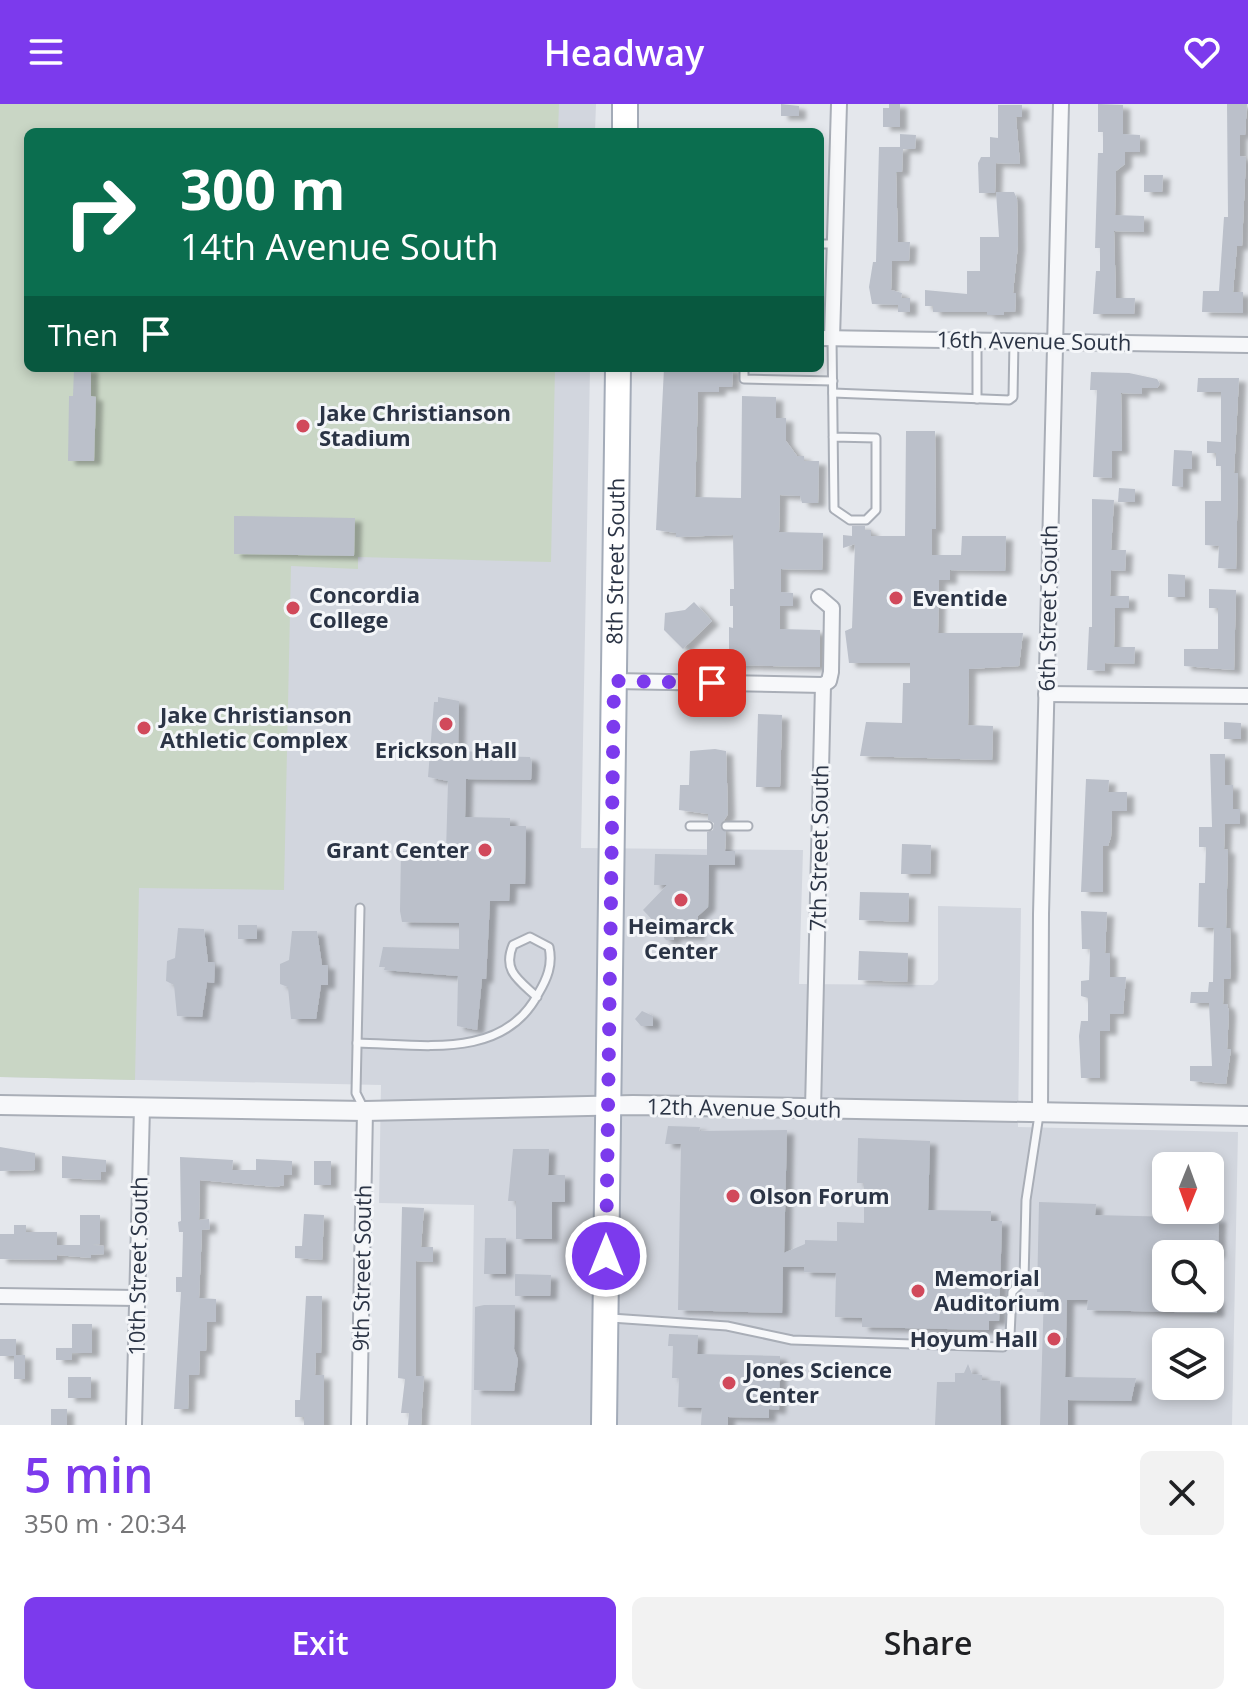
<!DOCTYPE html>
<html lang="en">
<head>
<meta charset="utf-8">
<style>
	body { margin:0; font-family:"Open Sans",sans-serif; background:#f2f2f2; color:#202124; height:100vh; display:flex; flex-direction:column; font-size:30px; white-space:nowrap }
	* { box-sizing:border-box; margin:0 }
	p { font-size:26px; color:#757577 }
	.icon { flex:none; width:44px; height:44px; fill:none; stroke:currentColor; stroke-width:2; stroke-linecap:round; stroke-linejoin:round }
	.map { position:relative; height:1321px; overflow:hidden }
	.sheet { display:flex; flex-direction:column; background:#fff; flex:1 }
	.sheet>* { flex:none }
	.hud { position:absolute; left:24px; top:24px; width:800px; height:244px; border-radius:12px; box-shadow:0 4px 12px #0003; background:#0b6e4f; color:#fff; overflow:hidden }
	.needle { width:52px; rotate:181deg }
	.tools { position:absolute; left:1152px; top:1048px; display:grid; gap:16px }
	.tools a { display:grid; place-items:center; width:72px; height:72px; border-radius:12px; background:#fff; box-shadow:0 4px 12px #0003; font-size:40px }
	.pin { position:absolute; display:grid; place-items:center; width:68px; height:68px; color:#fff; margin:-34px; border-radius:16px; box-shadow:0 4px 12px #0006 }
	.me { position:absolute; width:88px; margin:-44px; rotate:0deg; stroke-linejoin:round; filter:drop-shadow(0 0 6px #0008) }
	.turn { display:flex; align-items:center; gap:28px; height:168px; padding:0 24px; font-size:36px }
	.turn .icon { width:104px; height:104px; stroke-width:2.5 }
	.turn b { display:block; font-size:56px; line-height:68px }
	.then { display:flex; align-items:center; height:76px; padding:0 24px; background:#0003; gap:16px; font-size:30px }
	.round { display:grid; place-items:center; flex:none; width:84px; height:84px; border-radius:12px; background:#f2f2f2 }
	.overview { display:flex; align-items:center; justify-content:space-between; height:136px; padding:0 24px }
	h1 { font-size:48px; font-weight:600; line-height:60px; color:#7c3aed }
	.button { display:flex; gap:16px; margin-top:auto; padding:16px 24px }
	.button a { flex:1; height:92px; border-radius:12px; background:#7c3aed; color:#fff; font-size:32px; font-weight:600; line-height:92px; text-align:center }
	.button a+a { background:#f2f2f2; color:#202124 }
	header { display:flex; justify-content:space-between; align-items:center; height:104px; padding:0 24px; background:#7c3aed; color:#fff; font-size:36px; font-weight:600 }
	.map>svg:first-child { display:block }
	.built { fill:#d2d6de; fill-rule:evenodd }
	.green { fill:#c9d6c5 }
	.building { fill:#bbc0ca; filter:url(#shadow) }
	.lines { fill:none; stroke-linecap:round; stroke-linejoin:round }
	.service-casing { stroke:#a9aeb7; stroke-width:11 }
	.minor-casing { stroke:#a9aeb7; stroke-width:18 }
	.tertiary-casing { stroke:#a9aeb7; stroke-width:22 }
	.primary-casing { stroke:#a3abb8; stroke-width:28 }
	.service { stroke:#f7f8fa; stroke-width:7 }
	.minor { stroke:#f7f8fa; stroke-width:14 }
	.tertiary { stroke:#f7f8fa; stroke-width:18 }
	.primary { stroke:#fff; stroke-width:24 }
	.route { stroke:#7c3aed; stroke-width:14; stroke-dasharray:0 25.2 }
	.poi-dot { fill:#d1495b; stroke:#f4f6f9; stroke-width:3 }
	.labels { text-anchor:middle; stroke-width:6; stroke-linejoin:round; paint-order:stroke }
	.street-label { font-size:22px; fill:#2b3445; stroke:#f4f6f9 }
	.poi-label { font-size:22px; font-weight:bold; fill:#2b3445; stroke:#f4f6f9; text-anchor:start }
</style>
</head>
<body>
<header><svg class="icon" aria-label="menu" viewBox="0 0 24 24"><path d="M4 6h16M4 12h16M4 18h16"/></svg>Headway<svg class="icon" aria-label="heart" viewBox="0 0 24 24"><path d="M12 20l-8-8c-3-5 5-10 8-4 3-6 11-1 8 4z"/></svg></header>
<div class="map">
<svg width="1248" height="1321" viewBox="0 0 1248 1321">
	<defs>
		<filter id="shadow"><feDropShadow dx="7" dy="4" stdDeviation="2" flood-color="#0004"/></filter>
	</defs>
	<rect width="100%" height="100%" fill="#e4e7ec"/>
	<path class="built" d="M0 0H596L595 28H28V264H590L581 744 803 746 799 880 933 881 938 876V802L1021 804 1018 1023 1238 1028 1232 1321H471L474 1101 379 1099 381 981 0 973ZM1166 1062H1210V1106H1166ZM1166 1150H1210V1194H1166ZM1166 1238H1210V1282H1166Z"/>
	<polygon class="green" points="0,0 559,0 558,28 28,28 28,264 555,264 551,458 358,453 358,465 291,462 284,786 139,784 135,976 0,973"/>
	<g class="building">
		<polygon points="781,0 799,2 799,12 781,12"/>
		<polygon points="889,0 900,0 900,23 883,23 883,4 889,4"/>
		<polygon points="1098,0 1123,1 1123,30 1140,31 1140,48 1125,48 1125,60 1116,67 1115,111 1144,112 1144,128 1114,127 1116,194 1135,194 1134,210 1093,210 1096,167 1100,167 1100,144 1095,144 1098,49 1103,49 1103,28 1098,28"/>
		<polygon points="1227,0 1247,0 1245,31 1240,31 1240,52 1246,53 1242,142 1237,142 1233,188 1243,188 1243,209 1202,208 1203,187 1219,187 1224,113 1228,113"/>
		<polygon points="998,1 1022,1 1022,13 1016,13 1020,60 996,59 995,89 979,89 978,59 981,53 990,53 990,33 998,34"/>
		<polygon points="900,30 916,31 915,45 903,45 902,68 896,68 898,138 910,138 909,157 892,157 891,186 902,189 901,194 910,194 910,208 898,208 898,201 872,200 869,183 873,158 876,158 879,43 900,43"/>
		<polygon points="1144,71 1163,71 1162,88 1144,88"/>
		<polygon points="996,88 1014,88 1017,95 1018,141 1013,189 1016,189 1015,208 1004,208 1004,211 987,211 987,208 933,208 933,202 925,202 925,186 967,190 967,167 980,167 980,133 999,133"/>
		<polygon points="74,264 91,264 91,292 96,293 94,357 68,357 69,292 73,292"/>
		<polygon points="664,264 733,264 732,283 719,283 719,288 698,288 695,393 741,394 742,292 776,293 776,314 786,314 786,337 797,352 804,352 804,357 819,357 818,399 802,399 800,392 780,391 779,428 823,429 822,466 781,465 781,488 793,489 793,502 780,502 780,525 820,526 820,563 729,561 729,523 733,524 733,502 730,502 730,485 734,485 733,431 676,433 676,429 656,426"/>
		<polygon points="1091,268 1129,269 1157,275 1160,280 1157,284 1142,284 1142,290 1121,289 1122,347 1112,347 1112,374 1093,373 1097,286 1090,286"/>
		<polygon points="1198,274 1239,274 1234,369 1238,369 1236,465 1218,464 1219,442 1205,441 1205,397 1221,397 1221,362 1216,362 1216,349 1207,349 1207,337 1221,338 1221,288 1197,288"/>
		<polygon points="906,327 935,327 936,425 932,425 932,451 961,451 962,432 1006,432 1005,467 950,466 950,476 939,476 938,529 1023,529 1019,562 969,565 968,621 993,622 992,656 860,652 866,618 902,619 903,579 910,579 910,559 849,559 845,527 852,524 855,440 843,444 843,431 852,432 852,422 865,422 865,426 871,426 871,432 905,432"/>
		<polygon points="1174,346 1192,347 1192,365 1183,365 1183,383 1172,382"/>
		<polygon points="1119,384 1135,385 1135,398 1118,398"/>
		<polygon points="1092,395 1114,396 1111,446 1126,446 1125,467 1111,466 1110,492 1129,492 1129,504 1115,504 1114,543 1135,543 1134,560 1105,559 1105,567 1087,566 1089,523 1092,523"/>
		<polygon points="234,412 355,414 354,452 234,450"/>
		<polygon points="1168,470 1185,471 1185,493 1168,493"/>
		<polygon points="1209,485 1236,486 1234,566 1184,562 1184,545 1218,545 1218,504 1209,504"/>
		<polygon points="694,498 712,517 683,545 664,526 665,509 685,506"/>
		<polygon points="438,593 459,597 458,647 485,648 485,652 530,653 532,659 531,676 466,675 465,713 510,714 510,722 526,722 525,780 510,780 509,797 490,797 486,875 482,875 477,926 457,922 458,872 384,866 385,863 379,863 383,843 459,845 459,819 402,818 400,807 401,747 446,748 448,677 428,673 434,598 438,598"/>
		<polygon points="758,610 782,611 780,683 756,683"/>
		<polygon points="1224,618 1241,619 1241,635 1224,635"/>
		<polygon points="715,645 726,647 728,710 720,723 726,728 725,747 735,747 735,761 709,761 708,803 698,812 698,832 674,832 674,836 666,836 659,828 661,825 643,806 667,781 654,781 655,750 707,751 707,728 713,726 714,719 708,716 708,710 679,706 680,681 689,681 690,647"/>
		<polygon points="1210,650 1225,650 1225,681 1233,681 1233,705 1240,705 1240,720 1225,720 1224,745 1228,746 1226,824 1230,824 1231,863 1230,875 1224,875 1223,900 1227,900 1229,908 1227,945 1231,945 1226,980 1190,977 1190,962 1212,962 1209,899 1190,899 1191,888 1208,888 1209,878 1213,878 1214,824 1198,823 1199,779 1205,779 1206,743 1199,743 1199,723 1212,723"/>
		<polygon points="1086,675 1109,676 1108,688 1127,688 1127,707 1112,707 1111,733 1108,742 1103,742 1103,788 1081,788"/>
		<polygon points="902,740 931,741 930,770 901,770"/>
		<polygon points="860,788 909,789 908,818 859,816"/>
		<polygon points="1081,807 1107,808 1105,849 1110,849 1110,873 1126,873 1123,910 1110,910 1110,927 1100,927 1100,974 1081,974 1079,932 1081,917 1088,917 1088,894 1081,892 1081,877 1089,876 1090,845 1082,845"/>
		<rect x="238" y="821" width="19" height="14"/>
		<polygon points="178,824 204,825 208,858 215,858 214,879 207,878 202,913 177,912 174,881 166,877 167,857 175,854"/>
		<polygon points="292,827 317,827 322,861 328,861 328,881 321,881 316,915 291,915 288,883 280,880 280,860 289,856"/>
		<polygon points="859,847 908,849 907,878 858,876"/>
		<polygon points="642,907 653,912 653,922 641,922 635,915"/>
		<polygon points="668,1022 700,1023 699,1027 787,1026 784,1149 805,1140 805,1136 837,1137 837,1118 864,1119 864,1079 857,1079 858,1034 930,1037 928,1106 991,1107 991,1117 1002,1117 999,1217 989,1217 989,1226 862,1223 862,1214 835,1213 836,1169 804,1168 804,1163 783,1163 782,1209 678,1206 681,1040 665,1040"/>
		<polygon points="0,1043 35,1049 35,1066 0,1067"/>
		<polygon points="513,1045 549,1045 548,1071 565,1071 565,1098 552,1098 552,1135 516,1135 516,1097 508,1097"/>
		<polygon points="62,1052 106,1056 106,1068 101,1068 101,1076 62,1074"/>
		<polygon points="180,1053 233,1056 232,1066 256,1066 256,1055 292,1057 292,1071 284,1071 284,1081 276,1083 200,1076 199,1116 209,1115 210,1125 202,1126 199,1194 216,1195 216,1218 207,1218 206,1247 200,1247 199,1271 189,1271 188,1305 174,1305 181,1188 176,1188 176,1173 182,1173 183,1128 179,1128 178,1118 181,1117"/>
		<rect x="314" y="1057" width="17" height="24"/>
		<polygon points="1039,1098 1096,1100 1095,1111 1219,1114 1218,1150 1166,1150 1166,1194 1217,1194 1217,1209 1087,1206 1088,1196 1067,1196 1065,1273 1136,1274 1131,1297 1068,1296 1068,1321 1040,1321 1044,1188 1037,1188"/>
		<polygon points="402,1103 424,1104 421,1143 433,1143 433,1158 416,1157 416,1272 424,1272 421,1321 408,1321 409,1309 401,1309 405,1275 398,1274"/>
		<polygon points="304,1110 324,1111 322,1156 295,1154 295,1142 302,1142"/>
		<polygon points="80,1111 100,1111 100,1140 92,1141 104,1142 104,1150 91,1151 91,1154 57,1151 57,1156 0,1155 0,1130 14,1130 14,1121 26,1121 26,1128 57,1128 57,1141 80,1141"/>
		<polygon points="485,1134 506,1134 506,1170 484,1170"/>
		<polygon points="515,1170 551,1171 550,1192 515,1192"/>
		<polygon points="306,1192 322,1192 321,1249 316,1249 315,1271 324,1271 324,1321 304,1321 304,1313 295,1313 295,1296 300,1296"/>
		<polygon points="484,1201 515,1201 514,1245 518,1256 514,1287 474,1286 475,1203"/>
		<rect x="72" y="1220" width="20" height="29"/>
		<polygon points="669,1230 698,1231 697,1250 780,1252 779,1306 769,1305 769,1314 728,1313 728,1321 701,1321 702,1304 678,1303 679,1274 672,1274 673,1242 668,1242"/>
		<polygon points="0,1235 16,1235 16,1251 25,1251 25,1275 14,1275 14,1252 0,1252"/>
		<rect x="56" y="1244" width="16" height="12"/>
		<polygon points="968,1260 972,1270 982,1271 982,1276 1000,1277 1001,1321 935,1321 937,1278 955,1278 955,1269 964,1269"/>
		<rect x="68" y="1273" width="23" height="21"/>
		<rect x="51" y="1305" width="16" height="16"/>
	</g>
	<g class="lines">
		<g class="service-casing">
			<g id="service">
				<polyline points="820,140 835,140"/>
				<polyline points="832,234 834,405 850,416 866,416 876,406 876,334 833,333"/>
				<polyline points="744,264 744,275 833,277"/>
				<polyline points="833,289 1009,296 1013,293 1014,237"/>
				<polyline points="977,295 977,238"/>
				<polyline points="690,722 708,722"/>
				<polyline points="726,722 748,722"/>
				<polyline points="360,804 356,989 364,1005"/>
				<path d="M357 939C420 940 503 957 538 890 547 875 553 861 549 843L530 833 513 841C502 867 519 876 537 893"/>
				<polyline points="611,1214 727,1222 792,1236 1003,1243 1010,1232 1012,1188 1024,1176 1026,1096 1039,1011"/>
			</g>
		</g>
		<g class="minor-casing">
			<g id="minor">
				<polyline points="820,234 1248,241"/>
				<polyline points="832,234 839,0"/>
				<polyline points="614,577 823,581"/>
				<polyline points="1046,590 1248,592"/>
				<polyline points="813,1005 823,581 829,577 831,568 832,504 819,493"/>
				<polyline points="1040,1009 1041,810 1061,0"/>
				<polyline points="0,1192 137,1194"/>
				<polyline points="134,1321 142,1003"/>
				<polyline points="359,1321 365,1007"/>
			</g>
		</g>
		<g class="tertiary-casing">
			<polyline id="tertiary" points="0,1001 365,1007 633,1001 1248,1012"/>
		</g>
		<g class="primary-casing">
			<g id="primary">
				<polyline points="625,28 625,0"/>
				<path id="s1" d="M604 1321 618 264"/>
			</g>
		</g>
		<use href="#service" class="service"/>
		<use href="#minor" class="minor"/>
		<use href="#tertiary" class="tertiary"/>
		<use href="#primary" class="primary"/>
	</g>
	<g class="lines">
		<polyline class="route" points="606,1152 614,577 712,579"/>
	</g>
	<g class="poi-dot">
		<circle cx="303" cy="322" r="8"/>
		<circle cx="896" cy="494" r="8"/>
		<circle cx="293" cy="504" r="8"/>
		<circle cx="446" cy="620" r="8"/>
		<circle cx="144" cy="624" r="8"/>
		<circle cx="485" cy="746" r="8"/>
		<circle cx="681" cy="796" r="8"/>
		<circle cx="733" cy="1092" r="8"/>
		<circle cx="918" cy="1187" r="8"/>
		<circle cx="1054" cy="1235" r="8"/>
		<circle cx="729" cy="1279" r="8"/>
	</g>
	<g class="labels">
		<g class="street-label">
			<text transform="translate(1034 237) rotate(1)" y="8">16th Avenue South</text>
			<text dy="8" stroke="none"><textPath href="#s1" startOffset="864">8th Street South</textPath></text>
			<text transform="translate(1048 504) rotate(-89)" y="8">6th Street South</text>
			<text transform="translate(819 744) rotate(-89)" y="8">7th Street South</text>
			<text transform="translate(744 1004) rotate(1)" y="8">12th Avenue South</text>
			<text transform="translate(138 1162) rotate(-89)" y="8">10th Street South</text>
			<text transform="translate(362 1164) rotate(-89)" y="8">9th Street South</text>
		</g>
		<g class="poi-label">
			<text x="319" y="317">Jake Christianson<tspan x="319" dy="25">Stadium</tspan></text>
			<text x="309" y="499">Concordia<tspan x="309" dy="25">College</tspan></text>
			<text x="912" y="502">Eventide</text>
			<text x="160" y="619">Jake Christianson<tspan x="160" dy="25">Athletic Complex</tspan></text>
			<text x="446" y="654" text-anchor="middle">Erickson Hall</text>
			<text x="469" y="754" text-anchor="end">Grant Center</text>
			<text x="681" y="830" text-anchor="middle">Heimarck<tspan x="681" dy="25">Center</tspan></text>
			<text x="749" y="1100">Olson Forum</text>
			<text x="934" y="1182">Memorial<tspan x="934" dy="25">Auditorium</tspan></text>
			<text x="1038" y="1243" text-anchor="end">Hoyum Hall</text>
			<text x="745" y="1274">Jones Science<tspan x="745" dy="25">Center</tspan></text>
		</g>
	</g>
</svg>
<div class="tools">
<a><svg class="needle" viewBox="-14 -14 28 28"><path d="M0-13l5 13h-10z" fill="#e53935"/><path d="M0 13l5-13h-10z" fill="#757577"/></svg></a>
<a><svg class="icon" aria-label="search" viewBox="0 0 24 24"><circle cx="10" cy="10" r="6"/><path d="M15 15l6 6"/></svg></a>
<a><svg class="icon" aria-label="layers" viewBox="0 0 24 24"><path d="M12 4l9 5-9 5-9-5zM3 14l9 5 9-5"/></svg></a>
</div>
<div class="pin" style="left:712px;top:579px;background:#d93025"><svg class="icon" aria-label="arrive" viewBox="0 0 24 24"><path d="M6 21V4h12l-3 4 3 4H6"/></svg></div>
<svg class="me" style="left:606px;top:1152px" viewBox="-20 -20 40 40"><circle r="17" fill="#7c3aed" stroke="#fff" stroke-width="3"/><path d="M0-11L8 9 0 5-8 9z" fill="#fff"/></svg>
<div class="hud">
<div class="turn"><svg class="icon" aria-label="right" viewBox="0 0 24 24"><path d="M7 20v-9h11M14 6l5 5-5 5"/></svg><div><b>300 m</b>14th Avenue South</div></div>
<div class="then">Then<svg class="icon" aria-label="arrive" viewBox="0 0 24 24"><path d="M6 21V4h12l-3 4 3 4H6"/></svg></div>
</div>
</div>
<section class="sheet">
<div class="overview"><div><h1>5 min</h1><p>350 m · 20:34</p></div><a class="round"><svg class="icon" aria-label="close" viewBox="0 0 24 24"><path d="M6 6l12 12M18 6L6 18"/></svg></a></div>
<div class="button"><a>Exit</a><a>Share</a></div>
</section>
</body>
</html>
